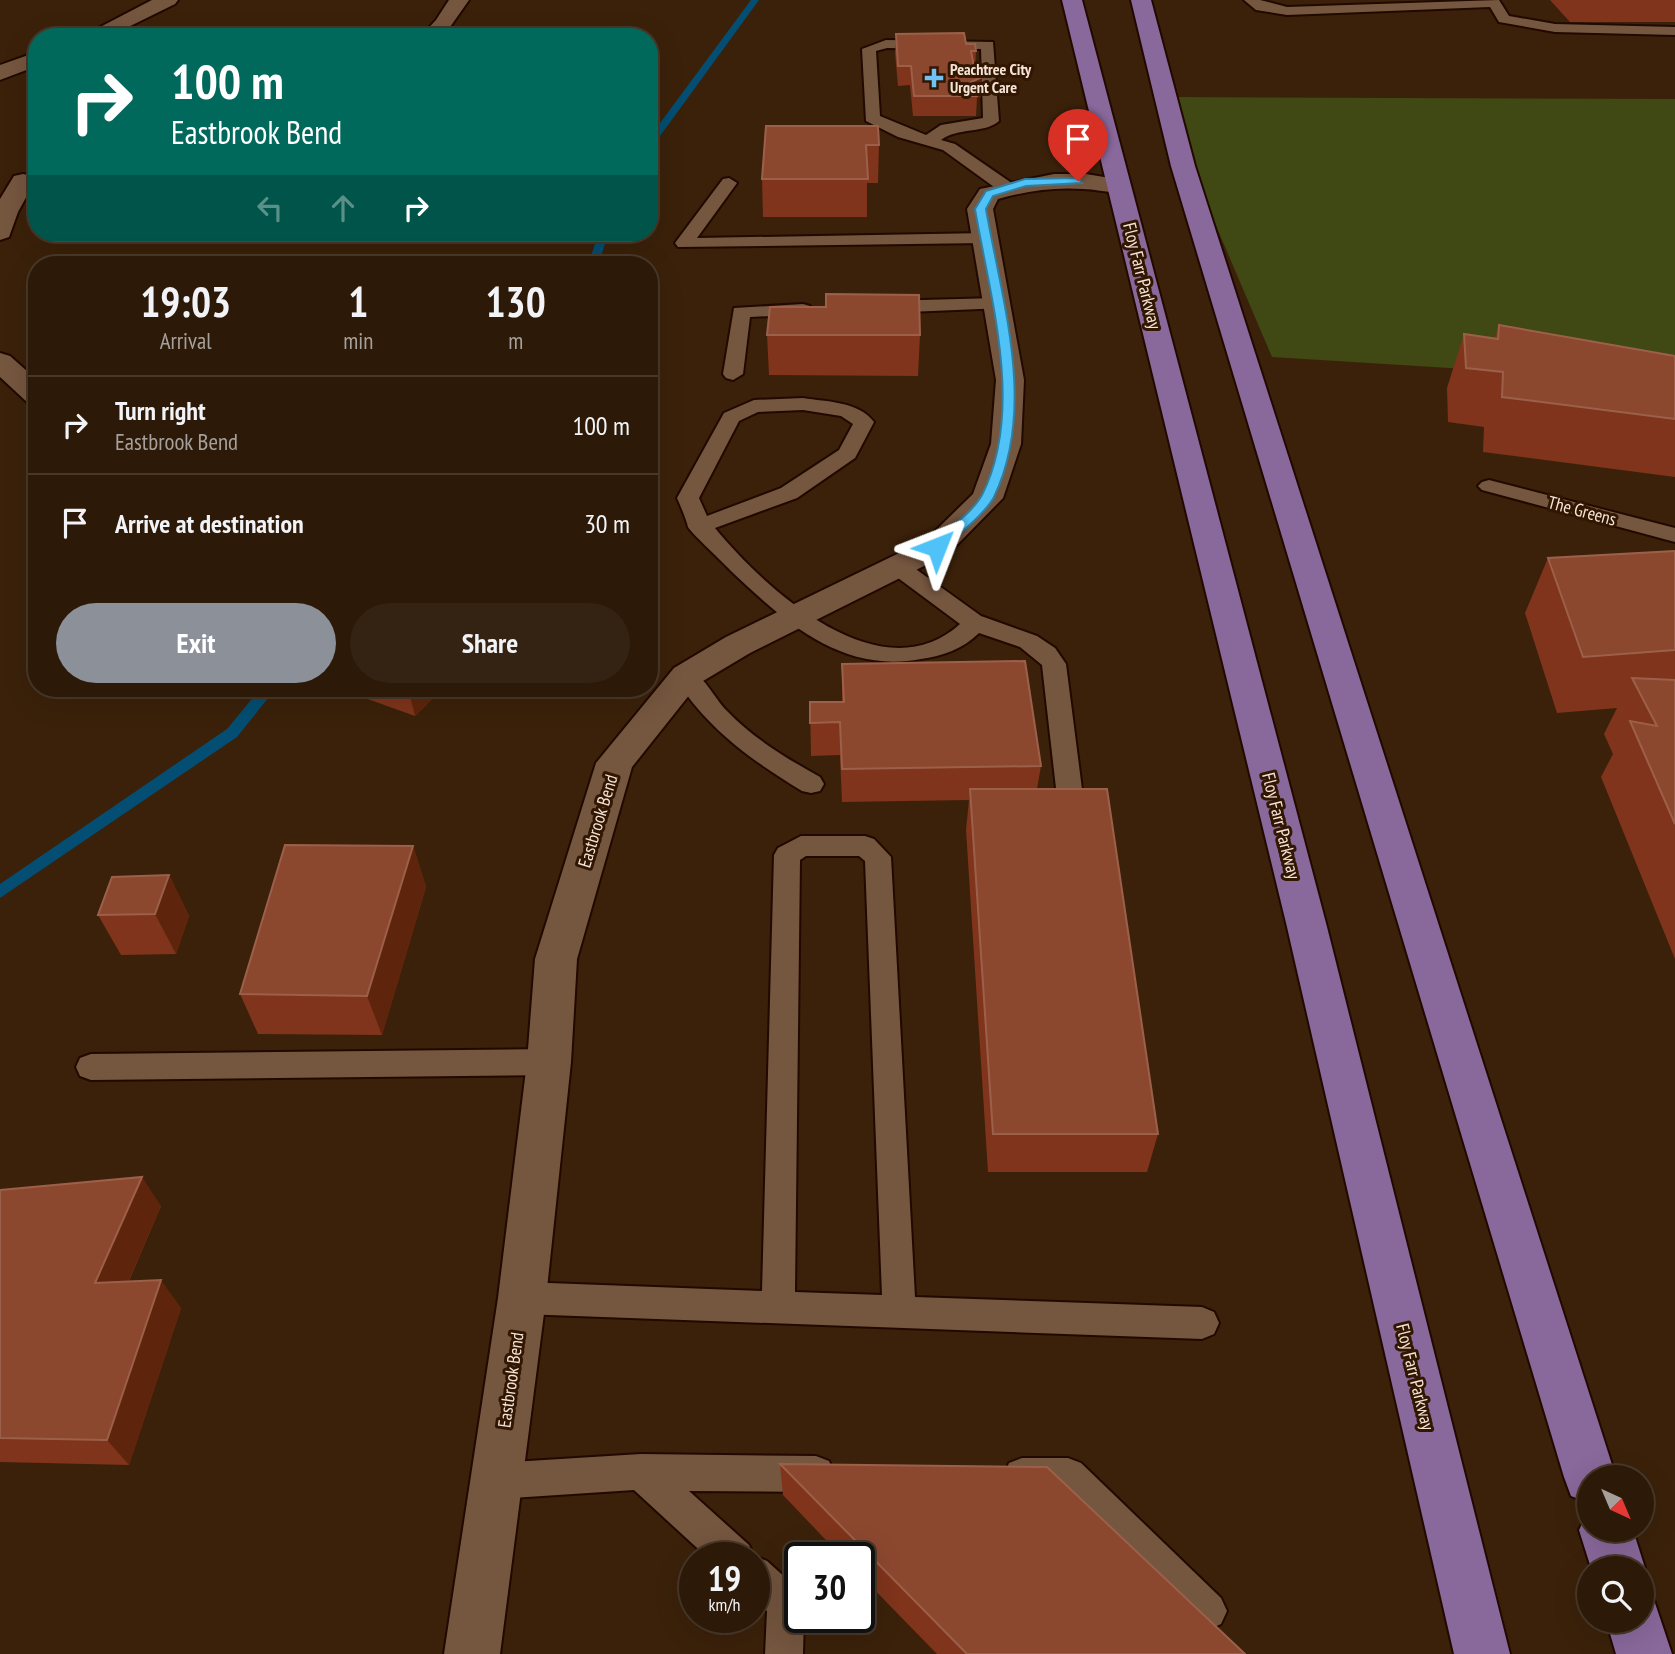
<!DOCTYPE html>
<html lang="en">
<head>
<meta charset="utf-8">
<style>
	body { margin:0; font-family:"PT Sans Narrow",sans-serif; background:#342212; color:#f1f3f6; height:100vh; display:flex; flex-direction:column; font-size:26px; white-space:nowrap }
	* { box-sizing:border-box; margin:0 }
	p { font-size:23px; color:#a6a09c }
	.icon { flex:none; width:38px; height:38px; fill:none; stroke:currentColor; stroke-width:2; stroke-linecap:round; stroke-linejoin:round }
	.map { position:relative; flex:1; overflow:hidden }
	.sheet { position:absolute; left:28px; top:256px; width:630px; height:441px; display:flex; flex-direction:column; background:#2c1908; border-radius:28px; box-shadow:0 7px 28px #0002,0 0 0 2px #483829 }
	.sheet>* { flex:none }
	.top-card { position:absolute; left:28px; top:28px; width:630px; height:214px; border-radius:28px; box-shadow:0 7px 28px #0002,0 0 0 2px #483829; background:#00695c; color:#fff; overflow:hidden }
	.needle { width:46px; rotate:136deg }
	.buttons { position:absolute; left:1577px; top:1465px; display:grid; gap:14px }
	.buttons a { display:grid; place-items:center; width:77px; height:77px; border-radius:50%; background:#2c1908; box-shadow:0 7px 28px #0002,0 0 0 2px #483829; font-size:35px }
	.speed { position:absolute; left:679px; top:1542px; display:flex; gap:14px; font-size:35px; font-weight:700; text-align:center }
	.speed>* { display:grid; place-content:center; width:91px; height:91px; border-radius:50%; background:#2c1908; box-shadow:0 7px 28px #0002,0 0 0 2px #483829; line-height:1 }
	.speed small { font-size:18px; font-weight:400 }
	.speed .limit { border:4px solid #111; border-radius:10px; background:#fff; color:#111 }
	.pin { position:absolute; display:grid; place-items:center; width:60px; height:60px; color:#fff; margin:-72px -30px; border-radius:50% 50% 50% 0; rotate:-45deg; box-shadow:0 0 7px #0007 }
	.pin .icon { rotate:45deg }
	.me { position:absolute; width:77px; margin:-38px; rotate:45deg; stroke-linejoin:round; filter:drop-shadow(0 0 5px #0008) }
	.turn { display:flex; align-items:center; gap:24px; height:147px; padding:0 28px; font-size:32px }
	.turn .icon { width:91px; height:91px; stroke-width:2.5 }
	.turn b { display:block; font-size:49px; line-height:60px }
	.lanes { display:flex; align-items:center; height:66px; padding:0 28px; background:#0003; justify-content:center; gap:35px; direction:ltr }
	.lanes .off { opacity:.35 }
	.eta { display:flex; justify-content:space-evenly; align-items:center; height:119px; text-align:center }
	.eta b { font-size:42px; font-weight:800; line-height:49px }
	.action { display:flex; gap:14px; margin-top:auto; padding:14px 28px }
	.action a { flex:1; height:80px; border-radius:42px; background:#8c9099; color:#fff; font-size:28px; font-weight:800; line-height:80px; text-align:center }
	.action a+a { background:#342212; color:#f1f3f6 }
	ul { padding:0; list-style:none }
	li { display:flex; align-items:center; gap:21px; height:98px; padding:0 28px; border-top:2px solid #483829 }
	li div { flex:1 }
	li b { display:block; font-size:26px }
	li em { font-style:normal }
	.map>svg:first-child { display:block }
	.green { fill:#404814 }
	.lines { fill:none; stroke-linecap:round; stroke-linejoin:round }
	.stream { fill:#034e72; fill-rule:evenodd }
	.service-casing { stroke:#210900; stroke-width:4 }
	.minor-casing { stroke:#210900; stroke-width:4 }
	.primary-casing { stroke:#210900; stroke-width:4 }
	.service { fill:#75563f; fill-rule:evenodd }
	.minor { fill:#75563f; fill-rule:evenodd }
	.primary { fill:#89689b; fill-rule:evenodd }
	.wall { fill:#7f341b }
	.shaded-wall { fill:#5e250c }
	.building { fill:#8c472f; stroke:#9c604a; stroke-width:2 }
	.route { fill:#4fc3f7; stroke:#337fa1; stroke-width:2 }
	.poi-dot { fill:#70c1f4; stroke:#311702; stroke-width:2.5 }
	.labels { text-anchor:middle; stroke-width:6; stroke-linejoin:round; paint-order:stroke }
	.far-poi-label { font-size:16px; font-weight:bold; fill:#f6e4d7; stroke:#311702; text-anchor:start }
	.street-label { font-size:18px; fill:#f6e4d7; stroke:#311702 }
</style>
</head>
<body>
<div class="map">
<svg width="1675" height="1654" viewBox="0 0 1675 1654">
	<rect width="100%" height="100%" fill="#3b210a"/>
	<polygon class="green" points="1161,97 1675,99 1675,382 1272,357"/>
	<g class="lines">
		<g class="stream">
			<polygon points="751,0 759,0 652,147 649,148 649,138"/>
			<polygon points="599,233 609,233 598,264 588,264"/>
			<polygon points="261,688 276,688 237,737 0,898 0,884 227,729"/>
		</g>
		<g class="service-casing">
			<g id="service">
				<polygon points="1244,0 1260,0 1287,7 1499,0 1509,16 1555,24 1675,27 1675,35 1555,32 1499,22 1490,7 1287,15 1256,10"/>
				<path d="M886 40 993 42 999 121C984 134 958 127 941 140L955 144 1013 184 1015 188 1013 192H1001L943 150 898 137 866 121 862 49ZM887 48 981 49 983 118 941 125 926 135 880 116 876 51Z"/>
				<polygon points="729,178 737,183 697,238 986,233 995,238 986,243 678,247 675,243 723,179"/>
				<polygon points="997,298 1006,304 1004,308 884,313 875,307 884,301"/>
				<polygon points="803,304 810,306 812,310 810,314 750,317 743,374 733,380 726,378 723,374 734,308"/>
				<path d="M803 398C827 402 858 401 874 422L855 458 797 498 715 528C764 588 881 696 960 624L890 572 887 567 890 562H906L981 616 1037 636 1055 648 1066 664 1083 797 1079 804 1070 806 1061 804 1057 797 1042 665 1020 647 979 633C963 649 942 656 921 659 842 674 786 623 732 572 725 564 691 533 688 527 686 519 681 507 677 498L724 413 754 400ZM803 410 841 416 853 424 839 450 781 488 707 516 699 498 739 421 758 412Z"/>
				<polygon points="1489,480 1675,528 1675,542 1482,490 1478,486 1482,482"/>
				<path d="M686 668C703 673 714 698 727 711 754 739 786 758 820 777L824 784 820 791 811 793 802 791C751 760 706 728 674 676L678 670Z"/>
				<path d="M801 836H865L874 839 891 857 915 1297 1202 1307 1214 1312 1219 1323 1214 1334 1202 1339 522 1314 510 1309 505 1298 510 1287 522 1282 762 1291 774 855 778 848ZM806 856H859L865 861 882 1295 795 1292 800 860Z"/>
				<polygon points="549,1049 560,1053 564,1062 560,1071 549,1075 91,1080 80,1076 76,1067 80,1058 91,1054"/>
				<polygon points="641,1454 816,1456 829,1461 834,1474 829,1487 816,1492 689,1491 749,1545 754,1556 767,1561 799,1590 800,1617 804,1617 803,1654 765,1654 767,1611 754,1600 754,1558 708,1558 634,1490 497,1499 484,1494 479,1481 484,1468 497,1463"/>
				<polygon points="1022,1458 1068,1458 1081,1463 1221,1598 1227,1611 1221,1624 1208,1630 1195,1624 1061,1494 1022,1494 1009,1489 1004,1476 1009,1463"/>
			</g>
		</g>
		<g class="minor-casing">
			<g id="minor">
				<polygon points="152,0 178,0 175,4 108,37 81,37"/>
				<polygon points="449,0 469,0 443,37 420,37 436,20"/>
				<polygon points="37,52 37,66 0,80 0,65"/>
				<polygon points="23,174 32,176 35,181 18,212 9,237 0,240 0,199 14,176"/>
				<path d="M1054 174H1086L1128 181 1131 186 1128 191C1113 195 1098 189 1083 189 1054 187 1026 191 998 199L993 209 1024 380 1021 444 1003 498 948 554 750 653 698 684 632 767 577 959 571 1062 546 1298 500 1654H444L498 1298 527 1062 535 959 596 763 674 668 726 637 926 540 973 494 991 444 996 380 967 209 980 189Z"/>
				<polygon points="0,353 10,356 37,380 37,405 27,402 0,377"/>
			</g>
		</g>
		<g class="primary-casing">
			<g id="primary">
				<polygon points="1062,0 1082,0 1327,927 1510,1654 1454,1654 1287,927"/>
				<polygon points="1131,0 1151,0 1195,166 1616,1477 1589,1477 1589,1503 1571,1496 1564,1477 1171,166"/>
				<polygon points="1589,1510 1589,1530 1633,1530 1645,1568 1642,1577 1642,1568 1591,1568 1579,1530"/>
				<polygon points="1642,1595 1654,1600 1672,1654 1616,1654 1606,1620 1642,1620"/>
			</g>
		</g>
		<use href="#service" class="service"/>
		<use href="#minor" class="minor"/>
		<use href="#primary" class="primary"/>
	</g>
	<g class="wall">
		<polygon points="1550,0 1675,0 1675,22 1570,22"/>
		<polygon points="896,34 966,44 976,51 975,70 982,77 981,97 977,98 976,116 913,116 910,85 898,86 895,53"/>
		<polygon points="766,126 879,145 878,183 867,183 867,217 763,217 762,179"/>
		<polygon points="826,307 920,335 918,376 769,375 767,335"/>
		<polygon points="1499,325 1675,356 1675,477 1483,452 1484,427 1448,422 1447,388 1464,334 1494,339"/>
		<polygon points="1675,551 1675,959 1601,777 1613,754 1604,734 1617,708 1557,713 1525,613 1548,558"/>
		<polygon points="842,664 1041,766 1037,789 1158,1134 1147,1172 988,1172 966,830 969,800 842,802 840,755 811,756 810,702 842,702"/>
		<polygon points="337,688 443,688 415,716"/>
		<polygon points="413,846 426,887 382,1035 258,1034 240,994"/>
		<polygon points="169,875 189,916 176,954 121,955 98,915"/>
		<polygon points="0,1190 161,1206 129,1281 181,1308 129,1465 0,1462"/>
		<polygon points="780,1464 1245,1654 937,1654 859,1574 859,1558 843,1558 783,1495"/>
	</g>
	<g class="shaded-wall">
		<polygon points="982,77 981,97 977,98 977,96 969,83"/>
		<polygon points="408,688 443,688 415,716"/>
		<polygon points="413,846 426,887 382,1035 367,996"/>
		<polygon points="169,875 189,916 176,954 155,914"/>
		<polygon points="142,1177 161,1206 116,1310 95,1283"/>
		<polygon points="161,1280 181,1308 129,1465 107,1440"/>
	</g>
	<g class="building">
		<polygon points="964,33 966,44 975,44 976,51 971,51 974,67 964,67 979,72 982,77 969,83 976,85 977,96 914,96 911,66 898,66 896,34"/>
		<polygon points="766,126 878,126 879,145 866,145 868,179 762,179"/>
		<polygon points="826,294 919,295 920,335 767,335 770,307 826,307"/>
		<polygon points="1499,325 1675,356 1675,419 1502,397 1503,372 1466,368 1464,334 1498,339"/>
		<polygon points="1675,551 1675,650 1583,657 1548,558"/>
		<polygon points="1025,661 1041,766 842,769 840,722 810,723 810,702 844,702 842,664"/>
		<polygon points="1632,678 1675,680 1675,824 1630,721 1657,726"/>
		<polygon points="970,789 1107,789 1158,1134 993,1134"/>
		<polygon points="285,845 413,846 367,996 240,994"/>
		<polygon points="169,875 155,914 98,915 112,877"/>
		<polygon points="142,1177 95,1283 161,1280 107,1440 0,1438 0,1190"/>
		<polygon points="780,1464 1047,1467 1245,1654 967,1654"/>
	</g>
	<path class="route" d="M1078 178 1082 183 1026 186 993 196 986 209C1002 302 1037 407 994 497 986 513 956 536 942 550H933V544C947 530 972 513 982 495 1025 410 990 298 975 209L986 191 1025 179Z"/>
	<path class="poi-dot" d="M930.5 67.5h7v7h7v7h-7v7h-7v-7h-7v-7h7z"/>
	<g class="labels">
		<g class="far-poi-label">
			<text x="950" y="75">Peachtree City<tspan x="950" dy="18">Urgent Care</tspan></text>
		</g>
		<g class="street-label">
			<text transform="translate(1142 276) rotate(76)" y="6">Floy Farr Parkway</text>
			<text transform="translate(1582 511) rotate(15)" y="6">The Greens</text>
			<text transform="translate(598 821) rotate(-73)" y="6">Eastbrook Bend</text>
			<text transform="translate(1281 826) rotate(76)" y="6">Floy Farr Parkway</text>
			<text transform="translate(1415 1377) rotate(76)" y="6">Floy Farr Parkway</text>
			<text transform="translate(511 1380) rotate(-82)" y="6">Eastbrook Bend</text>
		</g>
	</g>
</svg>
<div class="buttons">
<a><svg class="needle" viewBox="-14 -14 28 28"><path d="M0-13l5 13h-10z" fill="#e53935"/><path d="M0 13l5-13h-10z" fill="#a6a09c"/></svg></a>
<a><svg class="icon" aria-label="search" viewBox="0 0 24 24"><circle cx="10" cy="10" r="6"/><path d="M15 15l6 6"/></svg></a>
</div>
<div class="speed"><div>19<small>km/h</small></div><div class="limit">30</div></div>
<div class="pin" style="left:1078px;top:181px;background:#d93025"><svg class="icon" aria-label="arrive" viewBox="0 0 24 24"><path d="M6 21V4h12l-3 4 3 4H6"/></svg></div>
<svg class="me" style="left:937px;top:547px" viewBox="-20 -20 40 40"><path d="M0-17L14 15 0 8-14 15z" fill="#4fc3f7" stroke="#fff" stroke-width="4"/></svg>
<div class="top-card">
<div class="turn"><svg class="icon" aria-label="right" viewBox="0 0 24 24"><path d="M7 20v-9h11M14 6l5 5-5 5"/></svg><div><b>100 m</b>Eastbrook Bend</div></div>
<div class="lanes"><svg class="icon off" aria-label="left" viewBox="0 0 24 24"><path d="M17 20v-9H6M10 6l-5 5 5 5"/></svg><svg class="icon off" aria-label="ahead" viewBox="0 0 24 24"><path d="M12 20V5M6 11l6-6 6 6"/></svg><svg class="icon" aria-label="right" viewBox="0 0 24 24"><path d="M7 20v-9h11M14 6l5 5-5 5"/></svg></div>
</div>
<section class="sheet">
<div class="eta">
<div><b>19:03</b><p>Arrival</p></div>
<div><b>1</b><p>min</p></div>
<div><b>130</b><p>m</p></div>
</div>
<ul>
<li><svg class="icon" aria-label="right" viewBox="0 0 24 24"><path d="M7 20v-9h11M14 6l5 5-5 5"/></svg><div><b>Turn right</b><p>Eastbrook Bend</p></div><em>100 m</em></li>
<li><svg class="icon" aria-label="arrive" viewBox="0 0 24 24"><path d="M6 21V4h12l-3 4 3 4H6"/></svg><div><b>Arrive at destination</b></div><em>30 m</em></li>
</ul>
<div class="action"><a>Exit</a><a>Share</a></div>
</section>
</div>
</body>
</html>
